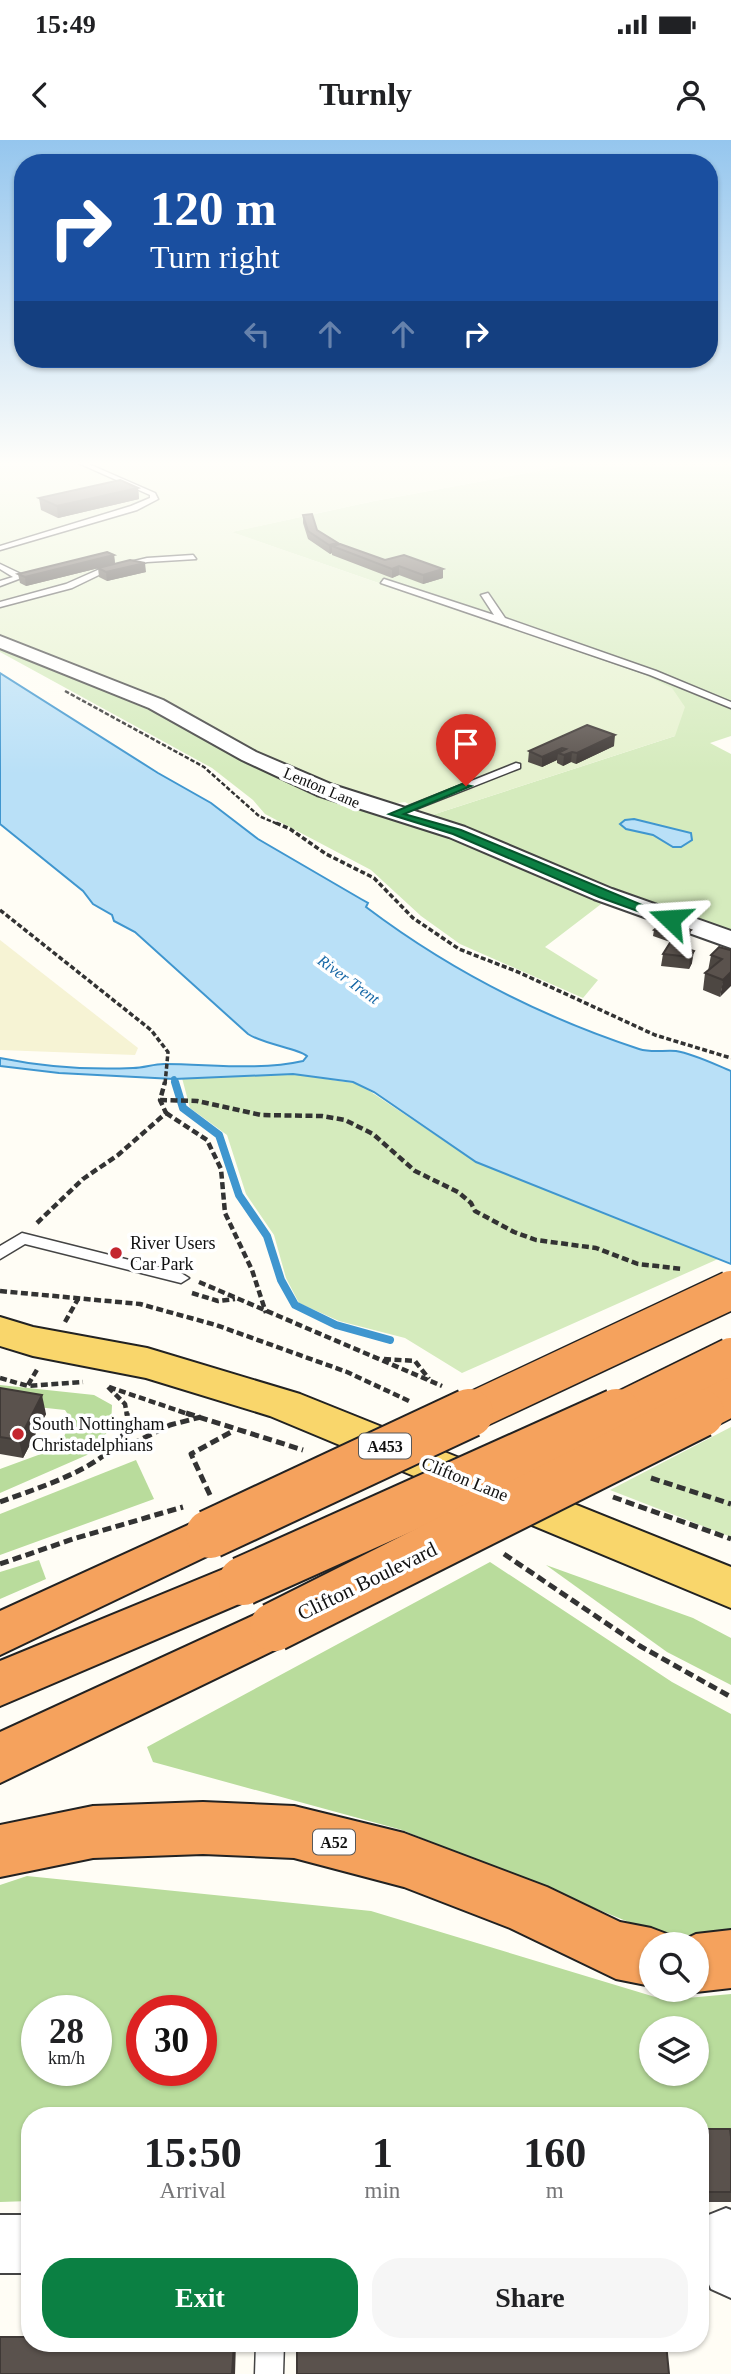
<!DOCTYPE html>
<html lang="en">
<head>
<meta charset="utf-8">
<style>
	body { margin:0; font-family:"Times New Roman",serif; background:#f6f6f6; color:#202124; height:100vh; display:flex; flex-direction:column; font-size:26px; white-space:nowrap }
	* { box-sizing:border-box; margin:0 }
	p { font-size:23px; color:#757577 }
	.icon { flex:none; width:38px; height:38px; fill:none; stroke:currentColor; stroke-width:2; stroke-linecap:round; stroke-linejoin:round }
	.map { position:relative; flex:1; overflow:hidden }
	.details { position:absolute; left:21px; top:1967px; width:688px; height:245px; display:flex; flex-direction:column; background:#fff; border-radius:28px; box-shadow:0 2px 5px #0004 }
	.details>* { flex:none }
	.hud { position:absolute; left:14px; top:14px; width:704px; height:214px; border-radius:28px; box-shadow:0 2px 5px #0004; background:#1a4fa0; color:#fff; overflow:hidden }
	.fabs { position:absolute; left:639px; top:1792px; display:grid; gap:14px }
	.fabs a { display:grid; place-items:center; width:70px; height:70px; border-radius:50%; background:#fff; box-shadow:0 2px 5px #0004; font-size:35px }
	.speed { position:absolute; left:21px; top:1855px; display:flex; gap:14px; font-size:35px; font-weight:700; text-align:center }
	.speed>* { display:grid; place-content:center; width:91px; height:91px; border-radius:50%; background:#fff; box-shadow:0 2px 5px #0004; line-height:1 }
	.speed small { font-size:18px; font-weight:400 }
	.speed .limit { border:10px solid #d22; background:#fff; color:#111 }
	.pin { position:absolute; display:grid; place-items:center; width:60px; height:60px; color:#fff; margin:-72px -30px; border-radius:50% 50% 50% 0; rotate:-45deg; box-shadow:0 0 7px #0007 }
	.pin .icon { rotate:45deg }
	.me { position:absolute; width:77px; margin:-38px; rotate:290deg; stroke-linejoin:round; filter:drop-shadow(0 0 5px #0008) }
	.turn { display:flex; align-items:center; gap:24px; height:147px; padding:0 21px; font-size:32px }
	.turn .icon { width:91px; height:91px; stroke-width:2.5 }
	.turn b { display:block; font-size:49px; line-height:60px }
	.lanes { display:flex; align-items:center; height:66px; padding:0 21px; background:#0003; justify-content:center; gap:35px; direction:ltr }
	.lanes .off { opacity:.35 }
	.eta { display:flex; justify-content:space-evenly; align-items:center; height:119px; text-align:center }
	.eta b { font-size:42px; font-weight:800; line-height:49px }
	.action { display:flex; gap:14px; margin-top:auto; padding:14px 21px }
	.action a { flex:1; height:80px; border-radius:28px; background:#0b8043; color:#fff; font-size:28px; font-weight:800; line-height:80px; text-align:center }
	.action a+a { background:#f6f6f6; color:#202124 }
	.status { display:flex; justify-content:space-between; align-items:center; height:49px; padding:0 35px; background:#fff; direction:ltr }
	.status svg { height:19px; fill:currentColor }
	header { display:flex; justify-content:space-between; align-items:center; height:91px; padding:0 21px; background:#fff; font-size:32px; font-weight:800 }
	.map>svg:first-child { display:block }
	.farmland { fill:#f6f3d4 }
	.green { fill:#d5ebbd }
	.forest { fill:#b9dc9c; fill-rule:evenodd }
	.pitch { fill:#e6f2cf }
	.water { fill:#b9e0f7; stroke:#3f96cf; stroke-width:2 }
	.lines { fill:none; stroke-linecap:round; stroke-linejoin:round }
	.stream-far1 { stroke:#3f96cf; stroke-width:6 }
	.stream { stroke:#3f96cf; stroke-width:8 }
	.lane-casing { stroke:#444; stroke-width:3 }
	.street-casing { stroke:#444; stroke-width:4 }
	.primary-casing { stroke:#222; stroke-width:4 }
	.highway-casing { stroke:#222; stroke-width:4 }
	.path-far3 { stroke:#333; stroke-width:2.5; stroke-dasharray:4.5 2; stroke-linecap:butt }
	.path-far2 { stroke:#333; stroke-width:3.5; stroke-dasharray:5 2.5; stroke-linecap:butt }
	.path-far1 { stroke:#333; stroke-width:4.5; stroke-dasharray:7 3.5; stroke-linecap:butt }
	.path { stroke:#333; stroke-width:5; stroke-dasharray:9 4.5; stroke-linecap:butt }
	.lane { fill:#fff; fill-rule:evenodd }
	.street { fill:#fff; fill-rule:evenodd }
	.primary { fill:#f9d66b; fill-rule:evenodd }
	.highway { fill:#f5a25d; fill-rule:evenodd }
	.highway-bridge-far1-casing { stroke:#222; stroke-width:41; stroke-linecap:butt }
	.highway-bridge-casing { stroke:#222; stroke-width:52; stroke-linecap:butt }
	.highway-bridge-far1 { stroke:#f5a25d; stroke-width:38 }
	.highway-bridge { stroke:#f5a25d; stroke-width:48 }
	.wall { fill:#4d4742 }
	.shaded-wall { fill:#3f3936 }
	.building { fill:#5a524d; stroke:#3f3936; stroke-width:2 }
	.route { fill:#0b8043; stroke:#07532c; stroke-width:2 }
	.poi-dot { fill:#c4262e; stroke:#fff; stroke-width:2.5 }
	.labels { text-anchor:middle; stroke-width:7; stroke-linejoin:round; paint-order:stroke }
	.far-street-label { font-size:16px; fill:#111; stroke:#fff }
	.far-water-label { font-size:16px; font-style:italic; fill:#1768a6; stroke:#fff }
	.shield { fill:#fff; stroke:#585858; stroke-width:2 }
	.shield-label { font-size:16px; font-weight:bold; fill:#111 }
	.poi-label { font-size:18px; fill:#111; stroke:#fff; text-anchor:start }
	.street-label { font-size:18px; fill:#111; stroke:#fff }
	.near-street-label { font-size:21px; fill:#111; stroke:#fff }
</style>
</head>
<body>
<div class="status"><b>15:49</b><svg viewBox="0 0 49 12"><path d="M0 12V9h3v3zM5 12V6h3v6zM10 12V3h3v9zM15 12V0h3v12zM26 1h20v11H26zM47 4h2v5h-2z"/></svg></div>
<header><svg class="icon" aria-label="back" viewBox="0 0 24 24"><path d="M15 5l-7 7 7 7"/></svg>Turnly<svg class="icon" aria-label="person" viewBox="0 0 24 24"><circle cx="12" cy="8" r="4"/><path d="M4 21q1-7 8-7t8 7"/></svg></header>
<div class="map">
<svg width="731" height="2234" viewBox="0 0 731 2234">
	<rect width="100%" height="100%" fill="#fffdf5"/>
	<polygon class="farmland" points="0,800 138,908 135,915 0,910"/>
	<g class="green">
		<polygon points="586,322 731,322 731,596 710,603 731,614 731,795 429,676 675,596 647,536 231,392 374,361"/>
		<polygon points="0,504 441,691 609,758 545,807 598,840 583,858 460,804 421,776 371,730 265,674 253,660 212,628 0,512"/>
		<polygon points="293,934 359,944 476,1022 718,1119 462,1233 405,1198 339,1181 299,1163 286,1138 274,1095 246,1054 227,995 190,968 182,938"/>
		<polygon points="731,1287 731,1397 610,1350"/>
	</g>
	<g class="forest">
		<polygon points="0,1245 94,1255 112,1265 111,1288 87,1315 0,1353 0,1329 60,1307 71,1279 65,1270 0,1263"/>
		<polygon points="136,1320 154,1359 0,1415 0,1374"/>
		<polygon points="39,1420 46,1439 0,1459 0,1432"/>
		<polygon points="490,1422 672,1542 731,1574 731,1791 680,1797 636,1785 402,1690 153,1622 147,1607"/>
		<polygon points="546,1425 693,1478 731,1498 731,1545 667,1512"/>
		<path d="M27 1736 371 1771 665 1860 731 1854V1992L700 1993V1976H30V2061L0 2062V1745ZM37 1871H96V1930H37ZM142 1871H201V1930H142ZM651 1888H696V1934H651Z"/>
	</g>
	<polygon class="pitch" points="0,322 586,322 374,361 232,392 647,536 672,548 685,567 675,596 429,676 405,662 383,665 273,622 162,560 0,496"/>
	<g class="water">
		<path d="M0 533 158 633 211 663 258 699 361 759 368 763 366 767C448 829 542 877 639 909 652 913 663 910 676 911 694 914 714 924 731 931V1124L476 1022 374 952 353 942 293 934 174 939 59 933 0 926V918C44 927 88 930 133 928 144 928 153 924 164 924 210 924 259 931 303 921L307 916C298 908 265 905 248 894L135 792 114 781 112 775 93 764 83 751 0 684Z"/>
		<polygon points="634,679 691,693 692,700 681,707 673,707 653,695 626,689 620,684 625,680"/>
	</g>
	<g class="lines">
		<polyline class="stream-far1" points="174,939 176,944"/>
		<polyline class="stream" points="175,942 183,968 219,995 239,1055 267,1096 281,1140 295,1165 336,1185 390,1200"/>
		<g class="lane-casing">
			<g id="lane">
				<polygon points="76,322 84,322 155,353 158,359 137,370 0,410 0,406 131,366 150,358 150,355"/>
				<polygon points="193,415 196,419 147,422 103,433 72,448 0,467 0,462 66,444 100,429 147,418"/>
				<polygon points="0,424 23,435 24,437 0,446 0,441 13,437 0,429"/>
				<polygon points="384,439 494,475 481,455 488,453 505,478 656,531 731,562 731,568 650,535 381,443"/>
				<polygon points="516,623 520,624 520,628 398,676 389,674"/>
				<polygon points="22,1093 181,1133 189,1138 181,1143 25,1104 0,1119 0,1106"/>
				<polygon points="256,2203 284,2203 283,2234 255,2234"/>
			</g>
		</g>
		<g class="street-casing">
			<g id="street">
				<polygon points="0,496 163,560 256,612 333,645 465,687 612,749 731,791 731,808 594,759 449,697 317,655 242,620 149,568 0,508"/>
				<path d="M726 2068 731 2070V2158L711 2149C700 2125 695 2101 706 2076Z"/>
				<rect x="0" y="2075" width="30" height="58"/>
			</g>
		</g>
		<g class="primary-casing">
			<polygon id="primary" points="0,1177 33,1187 147,1208 300,1254 731,1427 731,1468 270,1276 146,1238 33,1216 0,1206"/>
		</g>
		<g class="highway-casing">
			<g id="highway">
				<polygon points="210,1375 226,1381 233,1394 226,1407 0,1515 0,1471"/>
				<polygon points="243,1421 260,1427 267,1441 260,1455 0,1566 0,1521"/>
				<polygon points="274,1466 291,1472 298,1487 291,1502 0,1643 0,1592"/>
				<polygon points="203,1662 294,1666 404,1693 547,1747 620,1782 651,1788 672,1796 675,1804 696,1794 731,1790 731,1848 696,1852 690,1850 696,1850 696,1804 651,1804 651,1846 616,1839 510,1788 404,1747 294,1718 203,1714 93,1718 0,1737 0,1685 93,1666"/>
			</g>
		</g>
		<polyline class="path-far3" points="65,551 204,627 259,676 280,685"/>
		<g class="path-far2">
			<polyline points="276,683 290,689 326,714 374,738 413,778 459,809 518,832 655,895 731,918"/>
			<polyline points="0,770 151,890 168,912 165,944"/>
		</g>
		<g class="path-far1">
			<polyline points="160,960 197,961 261,975 322,976 345,980 373,994 415,1031 458,1052 471,1063 475,1071 514,1092 536,1100 596,1108 638,1124 683,1129"/>
			<polyline points="166,973 207,1000 221,1029 225,1073 252,1130 266,1173"/>
			<polyline points="37,1083 83,1039 118,1015 166,973 160,960 165,942"/>
			<polyline points="199,1142 442,1246"/>
			<polyline points="0,1151 140,1164 216,1185 347,1232 409,1261"/>
			<polyline points="192,1153 218,1161 235,1159"/>
			<polyline points="65,1182 78,1159"/>
			<polyline points="384,1219 415,1221 429,1239"/>
			<polyline points="0,1238 28,1246 83,1242"/>
			<polyline points="28,1245 38,1228"/>
			<polyline points="108,1247 125,1264 127,1275"/>
			<polyline points="109,1247 191,1275"/>
		</g>
		<g class="path">
			<polyline points="186,1273 303,1310"/>
			<polyline points="118,1307 132,1304 170,1285 201,1277"/>
			<polyline points="651,1338 731,1364"/>
			<polyline points="210,1355 191,1314 233,1291"/>
			<polyline points="613,1357 731,1399"/>
			<path d="M0 1362C36 1348 134 1321 127 1273"/>
			<polyline points="504,1414 640,1506 731,1557"/>
			<polyline points="0,1424 76,1398 183,1367"/>
		</g>
		<use href="#lane" class="lane"/>
		<use href="#street" class="street"/>
		<use href="#primary" class="primary"/>
		<use href="#highway" class="highway"/>
		<g class="highway-bridge-far1-casing">
			<g id="highway-bridge-far1">
				<polyline points="465,1275 731,1150"/>
				<polyline points="613,1275 731,1217"/>
				<polyline points="696,1275 731,1257"/>
			</g>
		</g>
		<g class="highway-bridge-casing">
			<g id="highway-bridge">
				<polyline points="210,1394 469,1273"/>
				<polyline points="243,1441 617,1273"/>
				<polyline points="274,1487 700,1273"/>
			</g>
		</g>
		<use href="#highway-bridge-far1" class="highway-bridge-far1"/>
		<use href="#highway-bridge" class="highway-bridge"/>
	</g>
	<g class="wall">
		<polygon points="138,348 139,359 58,378 41,370 39,358"/>
		<polygon points="303,375 317,390 338,405 385,420 443,429 443,438 423,444 399,435 392,438 332,415 332,413 330,414 308,399 303,383"/>
		<polygon points="114,415 115,424 26,446 20,443 18,434"/>
		<polygon points="98,428 146,432 107,441 99,437"/>
		<polygon points="587,585 614,606 576,624 571,622 563,626 557,623 557,620 542,627 528,622 529,611"/>
		<polygon points="654,790 690,796 684,801 692,823 689,829 661,826 663,814 670,802 653,796"/>
		<polygon points="730,810 720,857 703,850 705,833 708,831 711,815"/>
		<polygon points="0,1248 46,1274 23,1318 0,1314"/>
		<polygon points="700,1989 731,1997 731,2062 700,2062"/>
	</g>
	<g class="shaded-wall">
		<polygon points="138,348 139,359 58,378 57,366"/>
		<polygon points="338,403 338,409 332,406 332,413 330,414 329,405"/>
		<polygon points="114,415 115,424 26,446 25,437"/>
		<polygon points="145,423 146,432 107,441 106,432"/>
		<polygon points="399,426 399,435 392,438 392,429"/>
		<polygon points="443,429 443,438 423,444 423,435"/>
		<polygon points="615,595 614,606 576,624 577,613"/>
		<polygon points="562,608 562,614 558,613 557,620 542,627 542,617"/>
		<polygon points="572,612 571,622 563,626 564,615"/>
		<polygon points="691,790 690,796 678,805 679,799"/>
		<polygon points="694,811 692,823 689,829 690,817"/>
		<polygon points="731,832 731,846 720,857 723,840"/>
		<polygon points="42,1255 46,1274 23,1318 19,1300"/>
		<polygon points="234,2203 236,2203 235,2234 232,2234"/>
	</g>
	<g class="building">
		<polygon points="120,340 138,348 57,366 39,358"/>
		<polygon points="312,374 317,390 338,403 329,405 308,391 303,375"/>
		<polygon points="340,404 385,420 404,415 443,429 423,435 399,426 392,429 332,406"/>
		<polygon points="107,412 114,415 25,437 18,434"/>
		<polygon points="130,420 145,423 106,432 98,428"/>
		<polygon points="587,585 615,595 577,613 572,612 564,615 558,613 566,609 562,608 542,617 529,611"/>
		<polygon points="666,781 691,790 679,799 654,790"/>
		<polygon points="673,798 689,802 685,808 694,811 690,817 663,814"/>
		<polygon points="719,807 730,810 731,810 731,832 723,840 705,833 722,819 711,815"/>
		<polygon points="0,1248 42,1255 19,1300 0,1297"/>
		<polygon points="700,1989 730,1989 731,1997 731,2052 700,2052"/>
		<polygon points="0,2197 30,2197 30,2203 175,2203 175,2205 190,2205 190,2203 234,2203 232,2234 0,2234"/>
		<polygon points="297,2203 340,2203 340,2205 354,2206 354,2203 666,2203 669,2234 297,2234"/>
	</g>
	<linearGradient id="sky" x2="0" y2="1"><stop stop-color="#95c6ee"/><stop offset="0.51" stop-color="#fffefa"/><stop offset="1" stop-color="#fffefa" stop-opacity="0"/></linearGradient>
	<rect width="731" height="634" fill="url(#sky)"/>
	<polygon class="route" points="462,644 471,646 404,674 461,690 676,779 665,781 599,757 453,694 389,674"/>
	<g class="poi-dot">
		<circle cx="116" cy="1113" r="7"/>
		<circle cx="18" cy="1294" r="7"/>
	</g>
	<g class="labels">
		<g class="far-street-label">
			<text transform="translate(322 647) rotate(23)" y="6">Lenton Lane</text>
		</g>
		<g class="far-water-label">
			<text transform="translate(349 839) rotate(36)" y="6">River Trent</text>
		</g>
		<g class="shield">
			<rect x="359" y="1293.5" width="52" height="25" rx="5"/>
			<rect x="313" y="1689.5" width="42" height="25" rx="5"/>
		</g>
		<g class="shield-label">
			<text x="385" y="1312">A453</text>
			<text x="334" y="1708">A52</text>
		</g>
		<g class="poi-label">
			<text x="130" y="1109">River Users<tspan x="130" dy="21">Car Park</tspan></text>
			<text x="32" y="1290">South Nottingham<tspan x="32" dy="21">Christadelphians</tspan></text>
		</g>
		<g class="street-label">
			<text transform="translate(465 1339) rotate(22)" y="6">Clifton Lane</text>
		</g>
		<g class="near-street-label">
			<text transform="translate(367 1441) rotate(-26)" y="7">Clifton Boulevard</text>
		</g>
	</g>
</svg>
<div class="fabs">
<a><svg class="icon" aria-label="search" viewBox="0 0 24 24"><circle cx="10" cy="10" r="6"/><path d="M15 15l6 6"/></svg></a>
<a><svg class="icon" aria-label="layers" viewBox="0 0 24 24"><path d="M12 4l9 5-9 5-9-5zM3 14l9 5 9-5"/></svg></a>
</div>
<div class="speed"><div>28<small>km/h</small></div><div class="limit">30</div></div>
<div class="pin" style="left:466px;top:646px;background:#d93025"><svg class="icon" aria-label="arrive" viewBox="0 0 24 24"><path d="M6 21V4h12l-3 4 3 4H6"/></svg></div>
<svg class="me" style="left:670px;top:779px" viewBox="-20 -20 40 40"><path d="M0-17L14 15 0 8-14 15z" fill="#0b8043" stroke="#fff" stroke-width="4"/></svg>
<div class="hud">
<div class="turn"><svg class="icon" aria-label="right" viewBox="0 0 24 24"><path d="M7 20v-9h11M14 6l5 5-5 5"/></svg><div><b>120 m</b>Turn right</div></div>
<div class="lanes"><svg class="icon off" aria-label="left" viewBox="0 0 24 24"><path d="M17 20v-9H6M10 6l-5 5 5 5"/></svg><svg class="icon off" aria-label="ahead" viewBox="0 0 24 24"><path d="M12 20V5M6 11l6-6 6 6"/></svg><svg class="icon off" aria-label="ahead" viewBox="0 0 24 24"><path d="M12 20V5M6 11l6-6 6 6"/></svg><svg class="icon" aria-label="right" viewBox="0 0 24 24"><path d="M7 20v-9h11M14 6l5 5-5 5"/></svg></div>
</div>
<section class="details">
<div class="eta">
<div><b>15:50</b><p>Arrival</p></div>
<div><b>1</b><p>min</p></div>
<div><b>160</b><p>m</p></div>
</div>
<div class="action"><a>Exit</a><a>Share</a></div>
</section>
</div>
</body>
</html>
